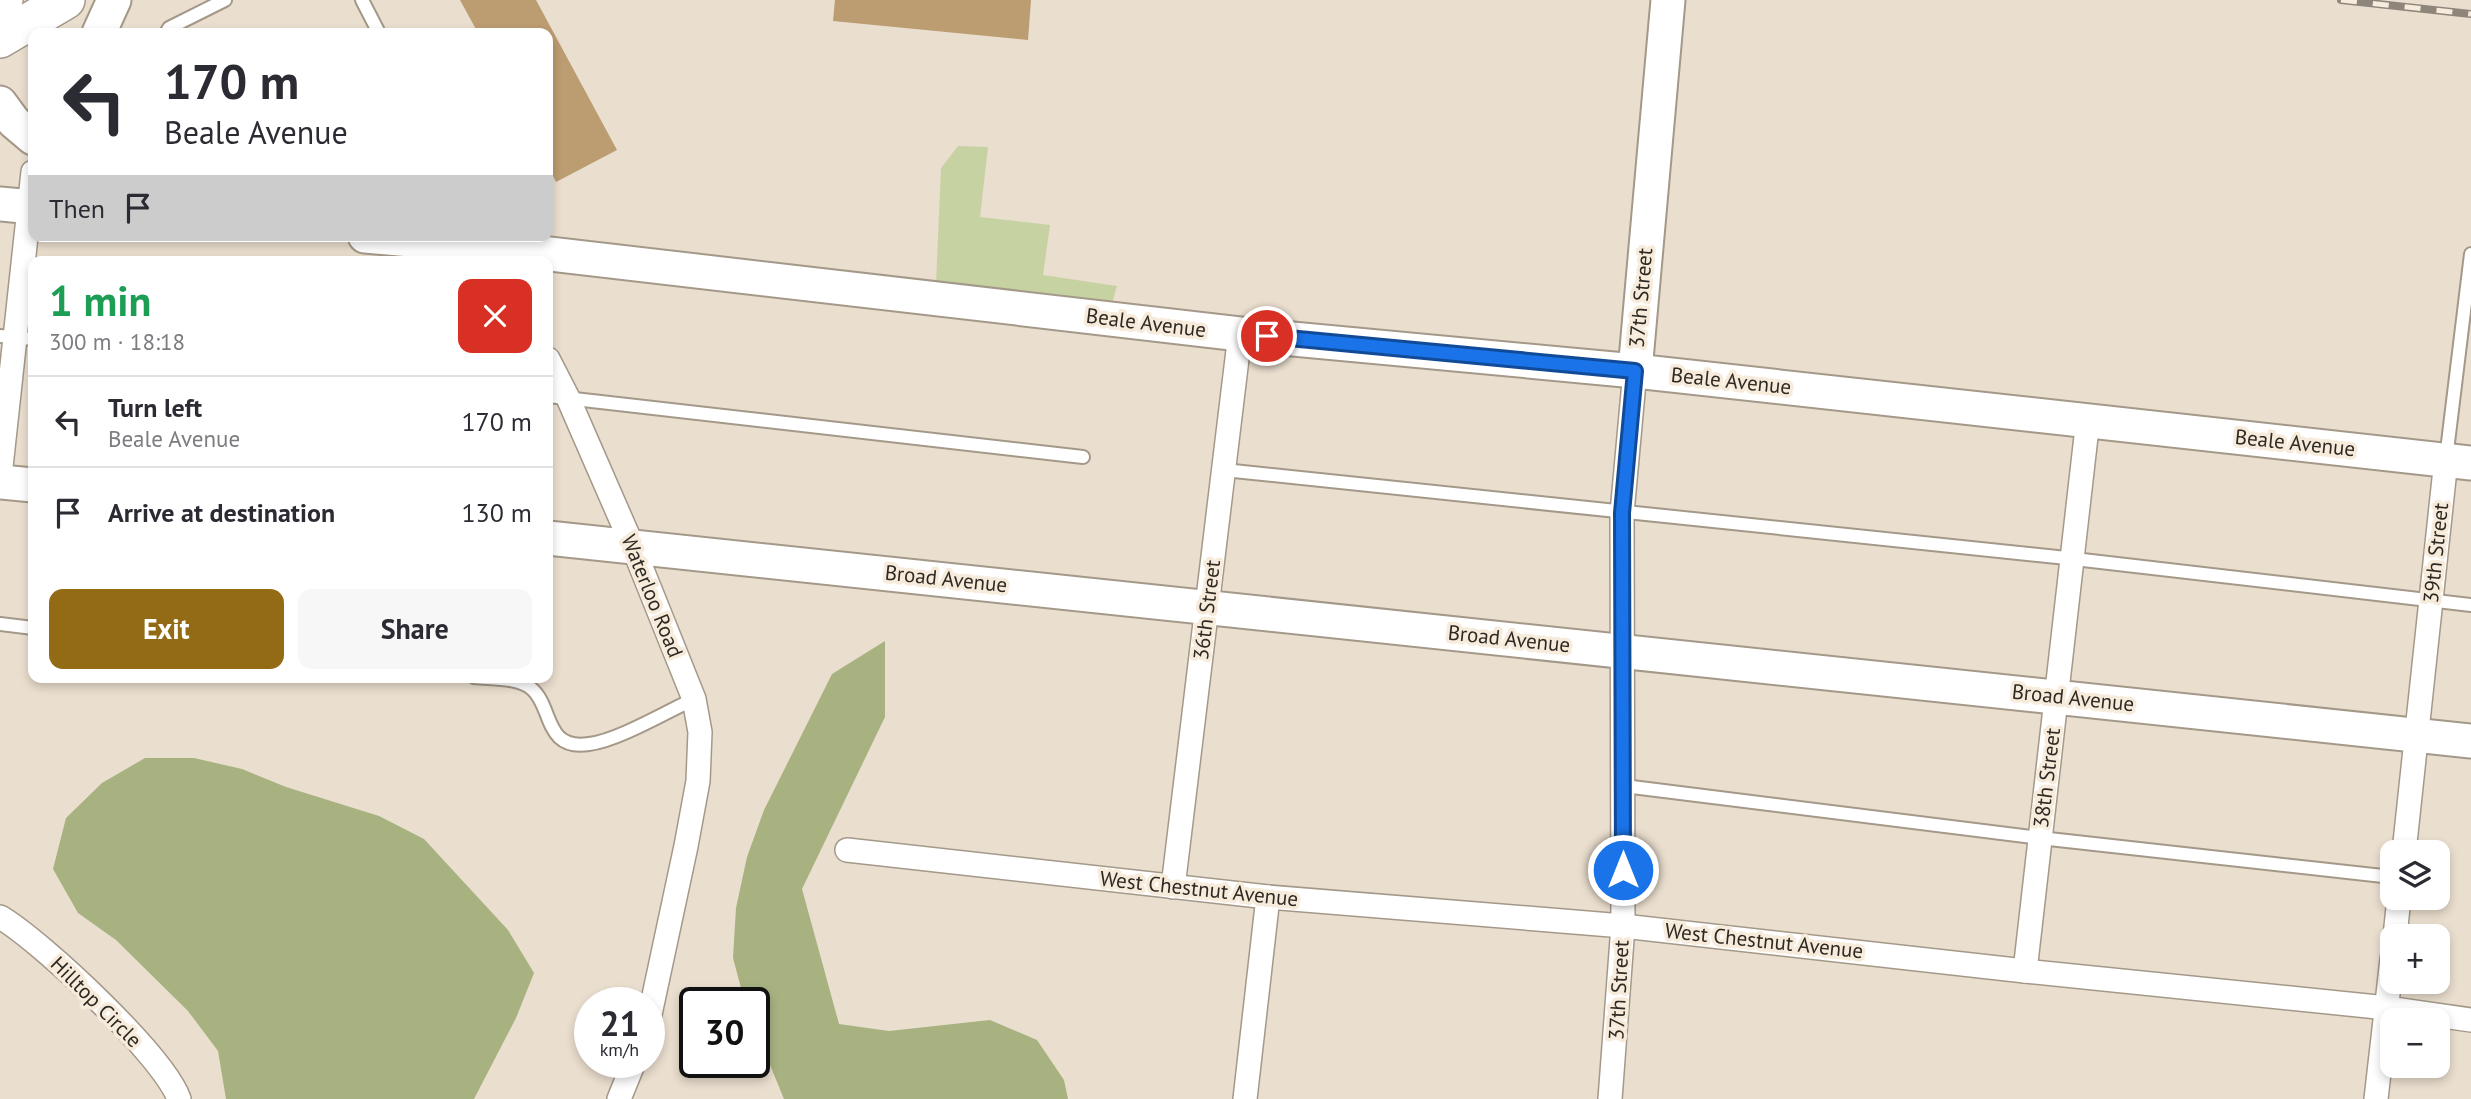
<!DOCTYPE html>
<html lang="en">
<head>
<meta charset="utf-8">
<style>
	body { margin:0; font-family:"PT Sans",sans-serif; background:#f7f7f7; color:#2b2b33; height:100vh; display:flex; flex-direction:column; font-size:26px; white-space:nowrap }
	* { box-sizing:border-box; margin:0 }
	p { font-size:23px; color:#7c7c81 }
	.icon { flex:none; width:38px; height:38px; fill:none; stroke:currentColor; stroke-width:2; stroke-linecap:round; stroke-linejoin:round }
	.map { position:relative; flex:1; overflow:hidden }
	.sheet { position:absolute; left:28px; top:256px; width:525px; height:427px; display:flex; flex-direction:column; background:#fff; border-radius:14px; box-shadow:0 4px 10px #0003 }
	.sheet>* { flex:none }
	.top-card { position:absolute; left:28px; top:28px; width:525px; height:214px; border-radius:14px; box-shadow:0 4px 10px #0003; background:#fff; color:#2b2b33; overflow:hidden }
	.buttons { position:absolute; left:2380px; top:840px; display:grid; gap:14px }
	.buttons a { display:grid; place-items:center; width:70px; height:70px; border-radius:14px; background:#fff; box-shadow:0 4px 10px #0003; font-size:35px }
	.speed { position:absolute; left:574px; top:987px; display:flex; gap:14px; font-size:35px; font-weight:700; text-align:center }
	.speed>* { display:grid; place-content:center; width:91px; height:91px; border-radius:50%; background:#fff; box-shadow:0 4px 10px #0003; line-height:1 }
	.speed small { font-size:18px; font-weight:400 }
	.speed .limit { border:4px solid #111; border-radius:10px; background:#fff; color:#111 }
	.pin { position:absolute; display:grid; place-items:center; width:60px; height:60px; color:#fff; margin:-30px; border:4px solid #fff; border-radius:50%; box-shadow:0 2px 7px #0007 }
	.me { position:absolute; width:77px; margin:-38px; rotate:0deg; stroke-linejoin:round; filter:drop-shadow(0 0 5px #0008) }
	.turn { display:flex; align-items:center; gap:24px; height:147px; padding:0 21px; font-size:32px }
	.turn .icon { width:91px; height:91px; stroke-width:2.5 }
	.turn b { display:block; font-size:49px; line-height:60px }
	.then { display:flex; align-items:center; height:66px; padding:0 21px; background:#0003; gap:14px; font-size:26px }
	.round { display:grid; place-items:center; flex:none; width:74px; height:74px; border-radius:14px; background:#f7f7f7 }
	.overview { display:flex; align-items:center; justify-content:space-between; height:119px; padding:0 21px }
	h1 { font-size:42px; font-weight:700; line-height:52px; color:#1e9e55 }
	.cta { display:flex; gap:14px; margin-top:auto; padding:14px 21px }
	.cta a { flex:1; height:80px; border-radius:14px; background:#936b14; color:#fff; font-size:28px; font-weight:700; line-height:80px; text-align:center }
	.cta a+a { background:#f7f7f7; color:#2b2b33 }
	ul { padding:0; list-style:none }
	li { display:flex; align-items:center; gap:21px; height:91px; padding:0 21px; border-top:2px solid #e1e1e2 }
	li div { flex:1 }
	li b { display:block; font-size:26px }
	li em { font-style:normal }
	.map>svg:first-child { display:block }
	.green { fill:#c7d2a3 }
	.forest { fill:#a7b280 }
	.building { fill:#bc9c71 }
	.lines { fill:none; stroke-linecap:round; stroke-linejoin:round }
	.lane-casing { stroke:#a49989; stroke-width:16 }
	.street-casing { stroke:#a49989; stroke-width:26 }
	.secondary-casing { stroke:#a49989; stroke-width:37 }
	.primary-casing { stroke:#a49989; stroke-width:40 }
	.lane { stroke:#fff; stroke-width:12 }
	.street { stroke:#fff; stroke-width:23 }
	.secondary { stroke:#fff; stroke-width:33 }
	.primary { stroke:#fff; stroke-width:37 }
	.rail-casing { stroke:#8e867b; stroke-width:8 }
	.rail { stroke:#f7ebdb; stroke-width:5; stroke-dasharray:16; stroke-linecap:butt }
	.route-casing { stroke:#114b97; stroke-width:18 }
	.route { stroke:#1a73e8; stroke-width:12 }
	.labels { text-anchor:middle; stroke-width:7; stroke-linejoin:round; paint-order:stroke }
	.street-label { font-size:21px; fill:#2e2a23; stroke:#f7ebdb }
</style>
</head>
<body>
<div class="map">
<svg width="2471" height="1099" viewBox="0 0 2471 1099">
	<rect width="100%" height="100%" fill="#eadece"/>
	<polygon class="green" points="958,146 988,147 980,217 1050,225 1043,275 1117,286 1111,306 936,284 941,168"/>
	<g class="forest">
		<polygon points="885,641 885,717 802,889 839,1024 889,1031 990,1020 1037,1040 1064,1080 1068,1099 784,1099 754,1026 754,1003 745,1003 733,958 736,908 747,857 764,810 832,674"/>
		<polygon points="145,758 194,758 242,769 286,787 379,816 424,839 508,930 534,973 516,1018 474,1099 226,1099 218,1051 188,1011 116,940 78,913 53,869 66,818 102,783"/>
	</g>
	<g class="building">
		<polygon points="460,0 536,0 617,150 556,182 548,166 548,33 478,33"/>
		<polygon points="835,0 1031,0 1028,40 833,21"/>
	</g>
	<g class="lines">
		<g class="lane-casing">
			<g id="lane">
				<polyline points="362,0 379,33"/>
				<polyline points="166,33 169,28 225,0"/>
				<polyline points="0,336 33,339"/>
				<polyline points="548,396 1083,457"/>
				<polyline points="2446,459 2471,254"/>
				<polyline points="1224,470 2057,557 2471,605"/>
				<polyline points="0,624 33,628"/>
				<path d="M474 677C491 679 519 677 532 689 553 707 544 751 589 744 617 741 666 712 694 699"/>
				<polyline points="1624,786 2040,838 2392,877"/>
			</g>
		</g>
		<g class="street-casing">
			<g id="street">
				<polyline points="548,359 568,398 633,547 694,699 700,732 698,781 686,846 649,1019"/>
				<polyline points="0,476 33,172"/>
				<polyline points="847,850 1268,897 1623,926 2025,971 2387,1008 2471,1020"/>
				<polyline points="2404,852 2446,460"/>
				<polyline points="1173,887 1240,334"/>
				<path d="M0 917C41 941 164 1056 179 1099"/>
				<polyline points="2395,936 2399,898"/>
				<polyline points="2025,971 2088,419"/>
				<polyline points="619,1099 634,1062"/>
				<polyline points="1245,1099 1268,897"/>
				<polyline points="1610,1099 1623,926 1622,513 1635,371"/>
				<polyline points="2376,1099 2392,959"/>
			</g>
		</g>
		<g class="secondary-casing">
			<g id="secondary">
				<polyline points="99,33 114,0"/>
				<polyline points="0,103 14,122 33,138"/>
				<polyline points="0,204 33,207"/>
				<polyline points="365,236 490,247 1240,334 1635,371 2471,463"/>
				<polyline points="1635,371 1668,0"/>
				<polyline points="0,482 33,485"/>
				<polyline points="548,538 2471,741"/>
			</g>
		</g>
		<g class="primary-casing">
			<g id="primary">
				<polyline points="0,3 4,0"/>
				<polyline points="0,39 66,0"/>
			</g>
		</g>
		<use href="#lane" class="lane"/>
		<use href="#street" class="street"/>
		<use href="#secondary" class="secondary"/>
		<use href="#primary" class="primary"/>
		<g class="rail-casing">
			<polyline id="rail" points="2341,0 2471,14"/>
		</g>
		<use href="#rail" class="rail"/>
	</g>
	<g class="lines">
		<g class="route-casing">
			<polyline id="route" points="1267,336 1635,371 1622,513 1623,870"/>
		</g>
		<use href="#route" class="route"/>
	</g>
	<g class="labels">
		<g class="street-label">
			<text transform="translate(1641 298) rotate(-85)" y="7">37th Street</text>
			<text transform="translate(1146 323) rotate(7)" y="7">Beale Avenue</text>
			<text transform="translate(1731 381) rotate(6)" y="7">Beale Avenue</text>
			<text transform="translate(2295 443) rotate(6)" y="7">Beale Avenue</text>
			<text transform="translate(2436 553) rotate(-84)" y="7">39th Street</text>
			<text transform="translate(946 579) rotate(6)" y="7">Broad Avenue</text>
			<text transform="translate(652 596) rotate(68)" y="7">Waterloo Road</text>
			<text transform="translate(1207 610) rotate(-83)" y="7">36th Street</text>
			<text transform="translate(1509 639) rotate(6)" y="7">Broad Avenue</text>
			<text transform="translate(2073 698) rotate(6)" y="7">Broad Avenue</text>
			<text transform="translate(2047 778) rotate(-83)" y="7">38th Street</text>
			<text transform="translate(1199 889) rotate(6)" y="7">West Chestnut Avenue</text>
			<text transform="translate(1764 941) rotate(6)" y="7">West Chestnut Avenue</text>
			<text transform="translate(1619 990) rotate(-87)" y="7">37th Street</text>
			<text transform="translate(96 1002) rotate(45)" y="7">Hilltop Circle</text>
		</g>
	</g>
</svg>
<div class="buttons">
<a><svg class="icon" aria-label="layers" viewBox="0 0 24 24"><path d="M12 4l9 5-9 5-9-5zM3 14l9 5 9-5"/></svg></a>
<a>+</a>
<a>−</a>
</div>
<div class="speed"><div>21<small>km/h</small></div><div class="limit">30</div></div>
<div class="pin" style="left:1267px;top:336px;background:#d93025"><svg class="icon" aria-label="arrive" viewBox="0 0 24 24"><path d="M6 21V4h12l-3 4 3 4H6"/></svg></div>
<svg class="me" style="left:1623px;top:870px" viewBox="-20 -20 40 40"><circle r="17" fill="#1a73e8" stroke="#fff" stroke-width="3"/><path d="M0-11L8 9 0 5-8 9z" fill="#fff"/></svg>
<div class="top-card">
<div class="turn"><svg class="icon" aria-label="left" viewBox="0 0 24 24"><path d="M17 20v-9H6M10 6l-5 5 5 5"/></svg><div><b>170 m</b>Beale Avenue</div></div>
<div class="then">Then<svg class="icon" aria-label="arrive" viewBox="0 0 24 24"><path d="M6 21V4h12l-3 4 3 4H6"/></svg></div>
</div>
<section class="sheet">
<div class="overview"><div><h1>1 min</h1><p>300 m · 18:18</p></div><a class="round" style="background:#d93025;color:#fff"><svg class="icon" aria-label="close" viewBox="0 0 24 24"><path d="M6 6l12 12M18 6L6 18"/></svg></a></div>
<ul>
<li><svg class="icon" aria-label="left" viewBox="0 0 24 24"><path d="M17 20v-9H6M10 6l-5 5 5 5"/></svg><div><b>Turn left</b><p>Beale Avenue</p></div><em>170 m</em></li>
<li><svg class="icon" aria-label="arrive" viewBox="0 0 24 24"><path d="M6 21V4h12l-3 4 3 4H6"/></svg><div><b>Arrive at destination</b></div><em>130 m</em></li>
</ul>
<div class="cta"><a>Exit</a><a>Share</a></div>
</section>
</div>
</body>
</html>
